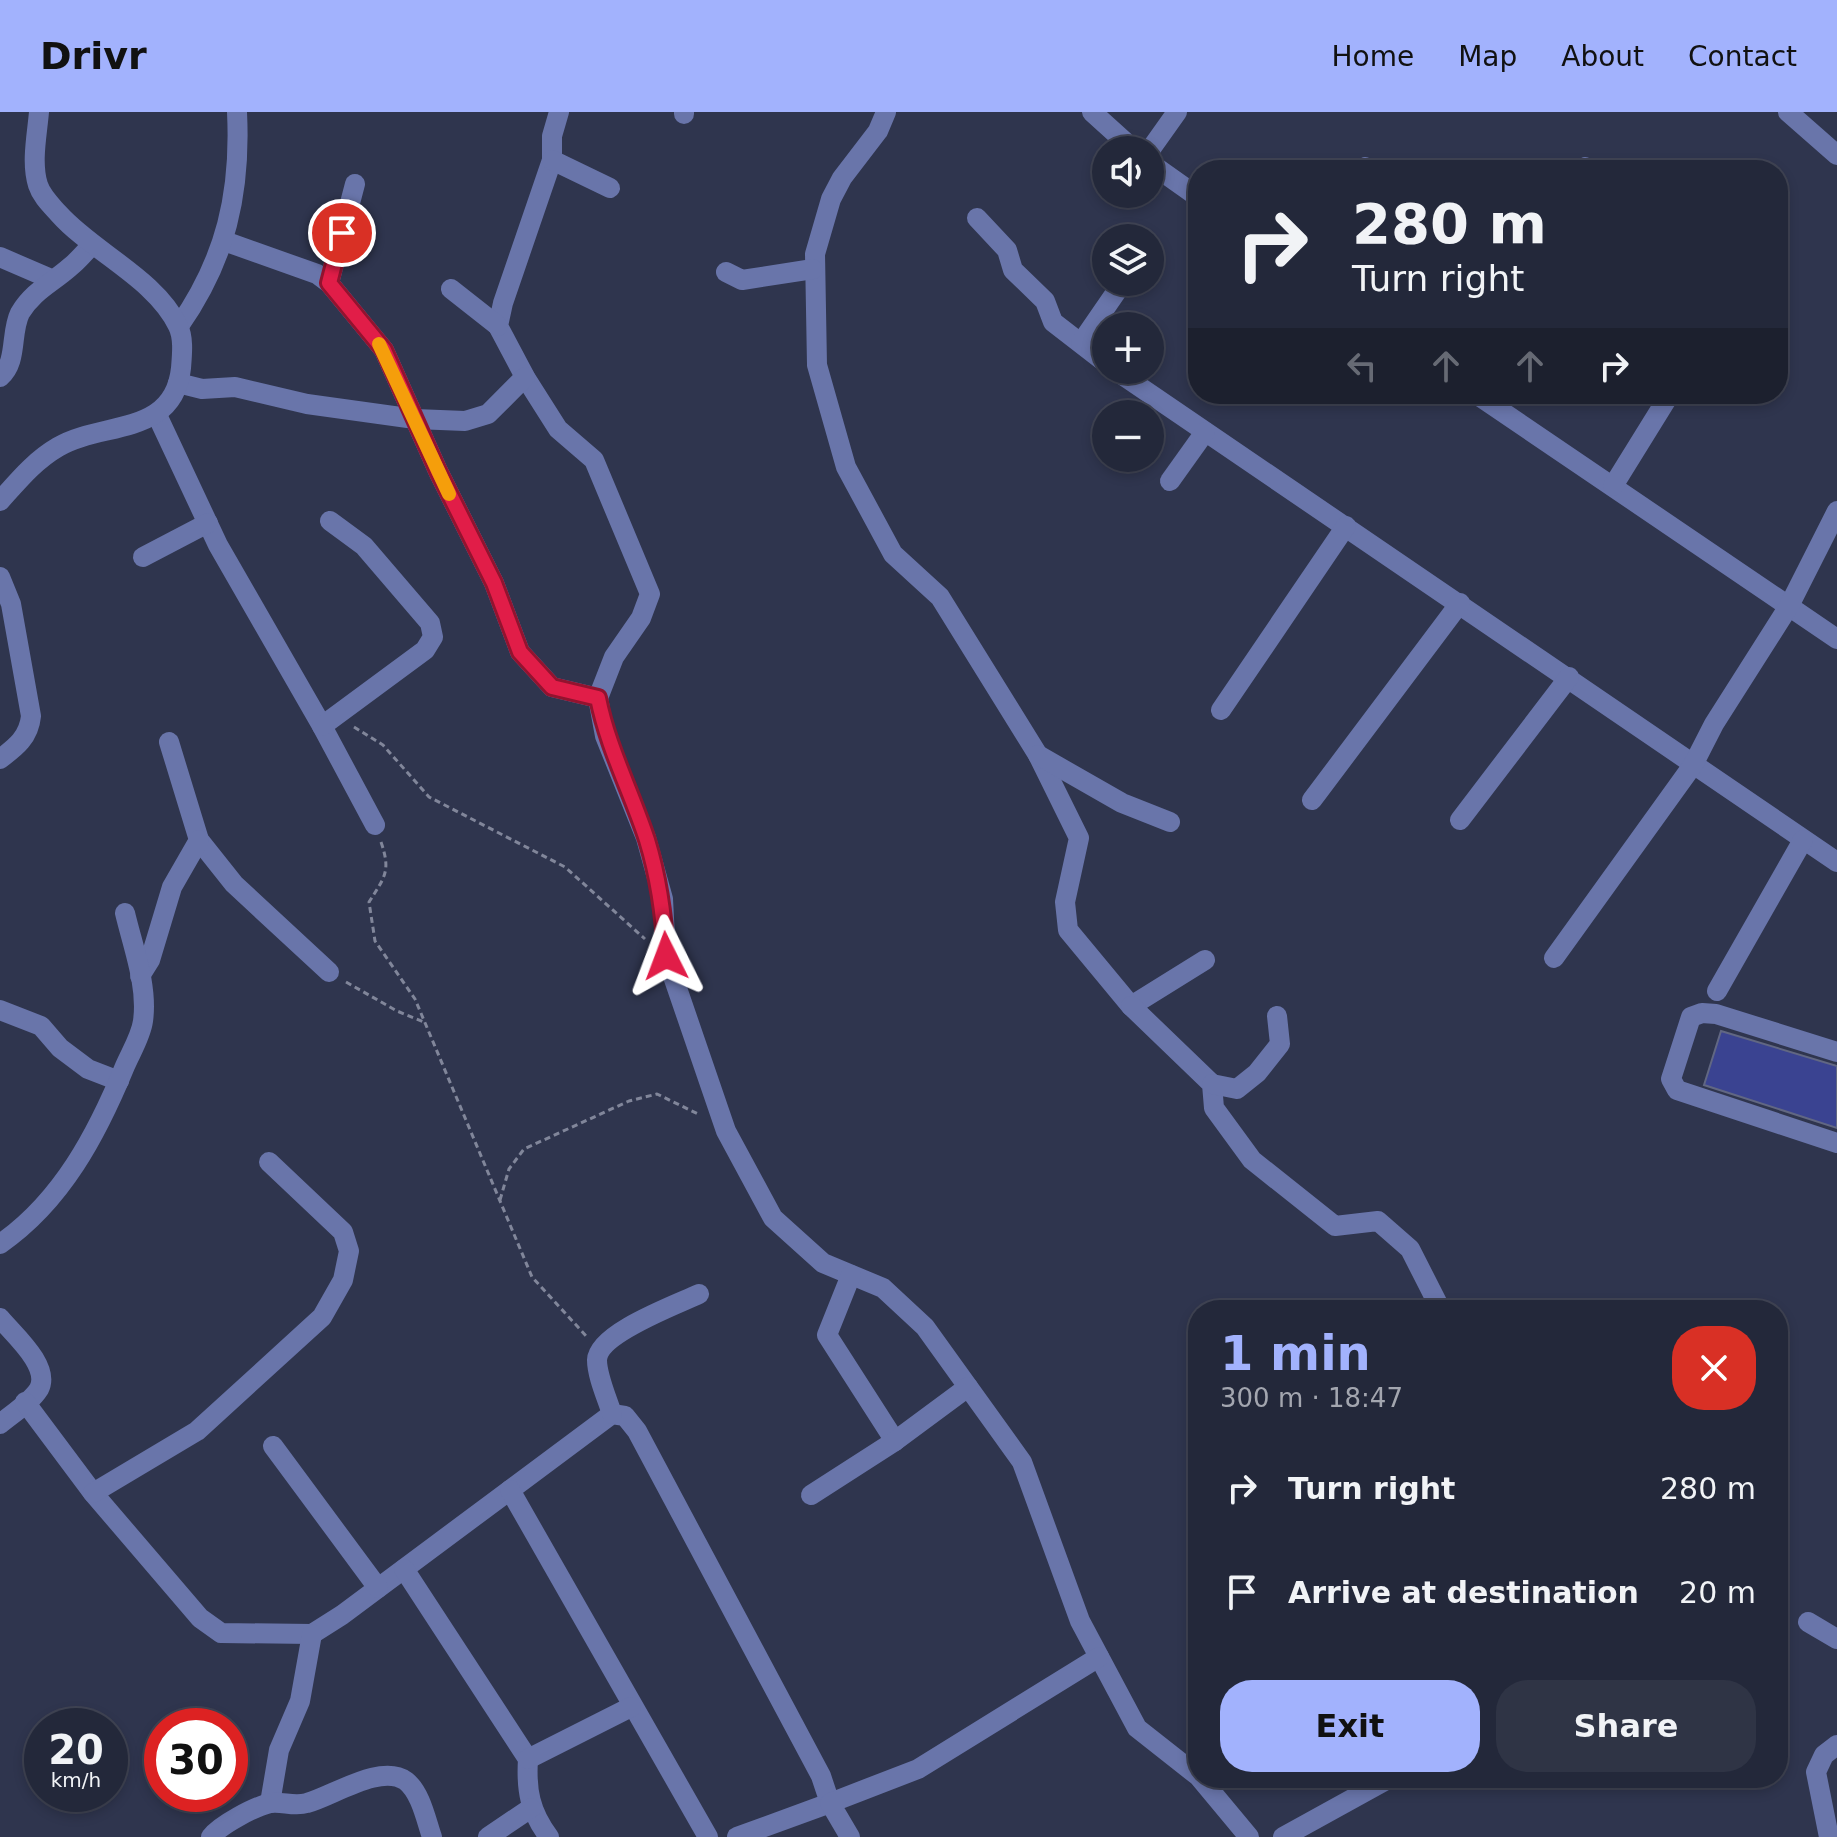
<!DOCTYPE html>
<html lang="en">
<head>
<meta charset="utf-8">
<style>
	body { margin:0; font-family:"DejaVu Sans",sans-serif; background:#2f3445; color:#f1f3f6; height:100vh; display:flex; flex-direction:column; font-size:30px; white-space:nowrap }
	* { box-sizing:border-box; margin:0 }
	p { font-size:26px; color:#a3a6af }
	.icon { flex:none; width:44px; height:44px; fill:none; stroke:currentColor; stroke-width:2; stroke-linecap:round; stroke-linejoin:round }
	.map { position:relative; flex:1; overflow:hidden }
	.side { position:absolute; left:1188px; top:1188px; width:600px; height:488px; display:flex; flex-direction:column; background:#23283a; border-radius:32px; box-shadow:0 4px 12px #0003,0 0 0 2px #404454 }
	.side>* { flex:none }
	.hud { position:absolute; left:1188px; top:48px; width:600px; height:244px; border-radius:32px; box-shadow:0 4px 12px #0003,0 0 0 2px #404454; background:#23283a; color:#f1f3f6; overflow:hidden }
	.fabs { position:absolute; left:1092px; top:24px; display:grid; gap:16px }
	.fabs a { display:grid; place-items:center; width:72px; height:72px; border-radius:50%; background:#23283a; box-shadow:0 4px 12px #0003,0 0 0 2px #404454; font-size:40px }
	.speed { position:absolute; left:24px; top:1596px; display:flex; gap:16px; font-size:40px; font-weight:700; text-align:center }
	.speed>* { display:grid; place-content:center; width:104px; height:104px; border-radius:50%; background:#23283a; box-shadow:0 4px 12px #0003,0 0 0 2px #404454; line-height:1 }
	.speed small { font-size:20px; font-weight:400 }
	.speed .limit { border:12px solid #d22; background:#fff; color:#111 }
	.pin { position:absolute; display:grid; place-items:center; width:68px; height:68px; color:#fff; margin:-34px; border:4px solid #fff; border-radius:50%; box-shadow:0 2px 8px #0007 }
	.me { position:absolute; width:88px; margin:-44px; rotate:357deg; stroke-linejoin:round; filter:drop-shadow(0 0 6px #0008) }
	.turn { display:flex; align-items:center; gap:28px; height:168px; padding:0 32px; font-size:36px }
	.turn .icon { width:104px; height:104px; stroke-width:2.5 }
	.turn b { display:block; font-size:56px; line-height:68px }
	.lanes { display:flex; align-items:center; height:76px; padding:0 32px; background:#0003; justify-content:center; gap:40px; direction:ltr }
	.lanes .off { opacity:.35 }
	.round { display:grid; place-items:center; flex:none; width:84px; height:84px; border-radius:32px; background:#2f3445 }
	.head { display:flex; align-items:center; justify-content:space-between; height:136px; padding:0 32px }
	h1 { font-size:48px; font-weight:700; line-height:60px; color:#a2b2fd }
	.button { display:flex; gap:16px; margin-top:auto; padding:16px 32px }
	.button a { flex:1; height:92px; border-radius:32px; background:#a2b2fd; color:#111; font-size:32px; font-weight:700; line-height:92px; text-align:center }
	.button a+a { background:#2f3445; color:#f1f3f6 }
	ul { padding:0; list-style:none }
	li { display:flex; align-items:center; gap:24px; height:104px; padding:0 32px }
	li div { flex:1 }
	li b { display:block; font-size:30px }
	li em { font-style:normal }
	header { display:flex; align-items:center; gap:48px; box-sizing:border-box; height:112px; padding:0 40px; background:#a2b2fd; color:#111 }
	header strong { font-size:38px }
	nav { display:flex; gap:44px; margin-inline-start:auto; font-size:28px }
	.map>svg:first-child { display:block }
	.building { fill:#3a4391; stroke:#616783; stroke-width:2 }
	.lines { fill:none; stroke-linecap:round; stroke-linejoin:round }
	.path { stroke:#81869a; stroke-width:3; stroke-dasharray:6 4; stroke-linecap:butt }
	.minor { stroke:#6975aa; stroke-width:20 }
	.route-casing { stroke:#92132f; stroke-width:20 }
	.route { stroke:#e11d48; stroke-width:14 }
	.slow { stroke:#f59e0b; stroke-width:14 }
</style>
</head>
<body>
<header>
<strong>Drivr</strong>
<nav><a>Home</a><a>Map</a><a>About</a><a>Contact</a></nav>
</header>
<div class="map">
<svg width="1837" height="1725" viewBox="0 0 1837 1725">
	<rect width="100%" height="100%" fill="#2f354e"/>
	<polygon class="building" points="1721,919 1837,954 1837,1016 1704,973"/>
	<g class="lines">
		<g class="path">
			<polyline points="354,615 383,633 429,685 565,755 645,827"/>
			<path d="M381 730C391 759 385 765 369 790L375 829 415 887 532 1165 588 1226"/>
			<polyline points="346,870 397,899 424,910"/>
			<polyline points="500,1088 509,1057 524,1037 629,989 657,982 698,1002"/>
		</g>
		<g class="minor">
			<polyline points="559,0 552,24 552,48 503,191 498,214 525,265 558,317 594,348 650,482 641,506 614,545 598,586 605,624 646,726 663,787 666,844 726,1019 773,1106 823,1151 883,1176 925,1215 1022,1350 1080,1509 1137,1616 1198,1664"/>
			<polyline points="886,0 878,19 842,66 831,87 815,142 817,253 846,355 893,442 940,485 1038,643 1079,726 1065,790 1068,818 1131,894 1205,848"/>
			<polyline points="1092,0 1134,38"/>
			<polyline points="1788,0 1837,43"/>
			<polyline points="684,2 684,0"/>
			<polyline points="1150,38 1177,0"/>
			<polyline points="552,48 610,76"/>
			<polyline points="1150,51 1198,85"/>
			<polyline points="1363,58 1365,55"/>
			<polyline points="1583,58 1585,55"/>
			<polyline points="977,106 1007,138 1013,158 1045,189 1053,210 1106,251"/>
			<polyline points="224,129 317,162 329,171 384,238 438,359 494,471 520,540 552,575 598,586"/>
			<polyline points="0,145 51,167"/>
			<polyline points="726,160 742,168 813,157"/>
			<polyline points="329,171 355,72"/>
			<polyline points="451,177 498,214"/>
			<path d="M179 214C226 147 241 81 237 0"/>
			<polyline points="1081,231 1123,170"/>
			<polyline points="1115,258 1837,750"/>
			<path d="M0 265C18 250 10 221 20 201 33 179 52 171 70 155 78 149 85 140 92 133"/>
			<polyline points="178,271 202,277 235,275 307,292 415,307 465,309 488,302 525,265"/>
			<polyline points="1476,282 1837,527"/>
			<polyline points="157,303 218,433 322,614 375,713"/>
			<polyline points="1170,369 1205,320"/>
			<polyline points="1613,374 1670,282"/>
			<path d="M0 389C18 369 34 349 58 335 102 309 174 325 181 256 182 243 184 226 178 214 156 167 93 140 59 102 51 93 42 85 38 73 31 51 37 23 39 0"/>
			<polyline points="143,445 208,411"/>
			<path d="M0 465 11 492 31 604C29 625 16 635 0 647"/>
			<polyline points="1221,598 1346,414"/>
			<polyline points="322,614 425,538 433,525 430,511 364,434 330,409"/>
			<polyline points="169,630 199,728 234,772 329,860"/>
			<polyline points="1038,643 1122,691 1170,710"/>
			<polyline points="1312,688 1460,491"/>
			<polyline points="1460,708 1569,565"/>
			<polyline points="1554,846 1693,653 1714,612 1789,494 1837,399"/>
			<polyline points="140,864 150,848 172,775 199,728"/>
			<polyline points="1717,879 1803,728"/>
			<polyline points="1131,894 1212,972 1214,996 1252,1048 1335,1114 1378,1109 1410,1137 1441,1198"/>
			<polyline points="0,898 41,914 60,936 88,957 119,969"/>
			<polyline points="1837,940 1716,902 1702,901 1691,905 1671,967 1677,978 1837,1031"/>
			<polyline points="1212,972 1237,977 1257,961 1280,932 1277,904"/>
			<path d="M0 1132C62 1089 97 1022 125 954 131 940 141 924 143 909 148 874 133 835 125 801"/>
			<polyline points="851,1163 827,1223 895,1329"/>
			<path d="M0 1206C13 1222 51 1254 39 1277 31 1290 12 1302 0 1312"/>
			<polyline points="25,1290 93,1381 200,1506 221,1521 312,1522 342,1503 612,1302 625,1304 637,1319 821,1664 830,1691 737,1725"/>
			<path d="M612 1302C607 1286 597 1264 597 1248 598 1221 676 1193 699 1182"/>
			<polyline points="273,1334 378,1476"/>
			<polyline points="510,1378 708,1725"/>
			<polyline points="93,1381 197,1319 322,1205 343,1168 349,1139 343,1120 269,1050"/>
			<polyline points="811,1383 895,1329 968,1275"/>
			<path d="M404 1457 528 1647C526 1678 530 1700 549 1725"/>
			<polyline points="1808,1510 1837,1527"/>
			<polyline points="528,1647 631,1595"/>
			<polyline points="1200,1666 1249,1725"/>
			<polyline points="270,1691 279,1638 300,1589 312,1522"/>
			<path d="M211 1725C220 1713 254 1695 270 1691 282 1689 294 1695 307 1691 333 1684 381 1651 406 1669 421 1681 426 1708 432 1725"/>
			<polyline points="488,1725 531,1696"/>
			<polyline points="850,1725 830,1691 918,1657 1099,1545"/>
			<polyline points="1283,1725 1390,1666"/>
			<polyline points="1829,1725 1816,1660 1824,1643 1837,1633"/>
		</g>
	</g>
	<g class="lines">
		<g class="route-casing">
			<path id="route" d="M342 121 329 171 384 238 438 359 494 471 520 540 552 575 598 586C608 636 631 679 647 728 659 767 664 804 666 844"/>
		</g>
		<use href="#route" class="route"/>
		<polyline class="slow" points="379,232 449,382"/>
	</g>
</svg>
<div class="fabs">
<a><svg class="icon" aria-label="sound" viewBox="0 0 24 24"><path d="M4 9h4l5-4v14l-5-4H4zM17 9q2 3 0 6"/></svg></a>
<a><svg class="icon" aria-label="layers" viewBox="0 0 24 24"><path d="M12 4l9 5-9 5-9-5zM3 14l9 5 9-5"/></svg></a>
<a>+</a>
<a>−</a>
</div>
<div class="speed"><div>20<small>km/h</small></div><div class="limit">30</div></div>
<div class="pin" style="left:342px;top:121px;background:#d93025"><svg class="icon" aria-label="arrive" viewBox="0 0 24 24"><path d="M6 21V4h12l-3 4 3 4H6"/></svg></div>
<svg class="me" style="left:666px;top:844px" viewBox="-20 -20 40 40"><path d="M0-17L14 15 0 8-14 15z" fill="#e11d48" stroke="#fff" stroke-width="4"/></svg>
<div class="hud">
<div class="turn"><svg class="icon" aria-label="right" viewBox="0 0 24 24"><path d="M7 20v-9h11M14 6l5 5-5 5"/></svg><div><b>280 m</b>Turn right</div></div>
<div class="lanes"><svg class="icon off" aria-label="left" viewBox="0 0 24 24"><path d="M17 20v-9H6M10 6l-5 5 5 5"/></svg><svg class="icon off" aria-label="ahead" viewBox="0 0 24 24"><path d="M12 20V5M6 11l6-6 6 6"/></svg><svg class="icon off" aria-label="ahead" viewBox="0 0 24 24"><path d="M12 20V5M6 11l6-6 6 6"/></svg><svg class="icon" aria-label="right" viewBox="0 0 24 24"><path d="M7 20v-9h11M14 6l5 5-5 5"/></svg></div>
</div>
<section class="side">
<div class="head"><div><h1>1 min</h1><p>300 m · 18:47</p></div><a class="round" style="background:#d93025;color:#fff"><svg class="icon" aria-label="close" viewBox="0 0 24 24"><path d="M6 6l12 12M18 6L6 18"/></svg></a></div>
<ul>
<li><svg class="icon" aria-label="right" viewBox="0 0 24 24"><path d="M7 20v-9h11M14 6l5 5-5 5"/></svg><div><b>Turn right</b></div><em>280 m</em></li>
<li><svg class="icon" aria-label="arrive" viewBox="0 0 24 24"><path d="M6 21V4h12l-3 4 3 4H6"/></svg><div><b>Arrive at destination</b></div><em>20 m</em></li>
</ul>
<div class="button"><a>Exit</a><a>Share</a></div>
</section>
</div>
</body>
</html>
